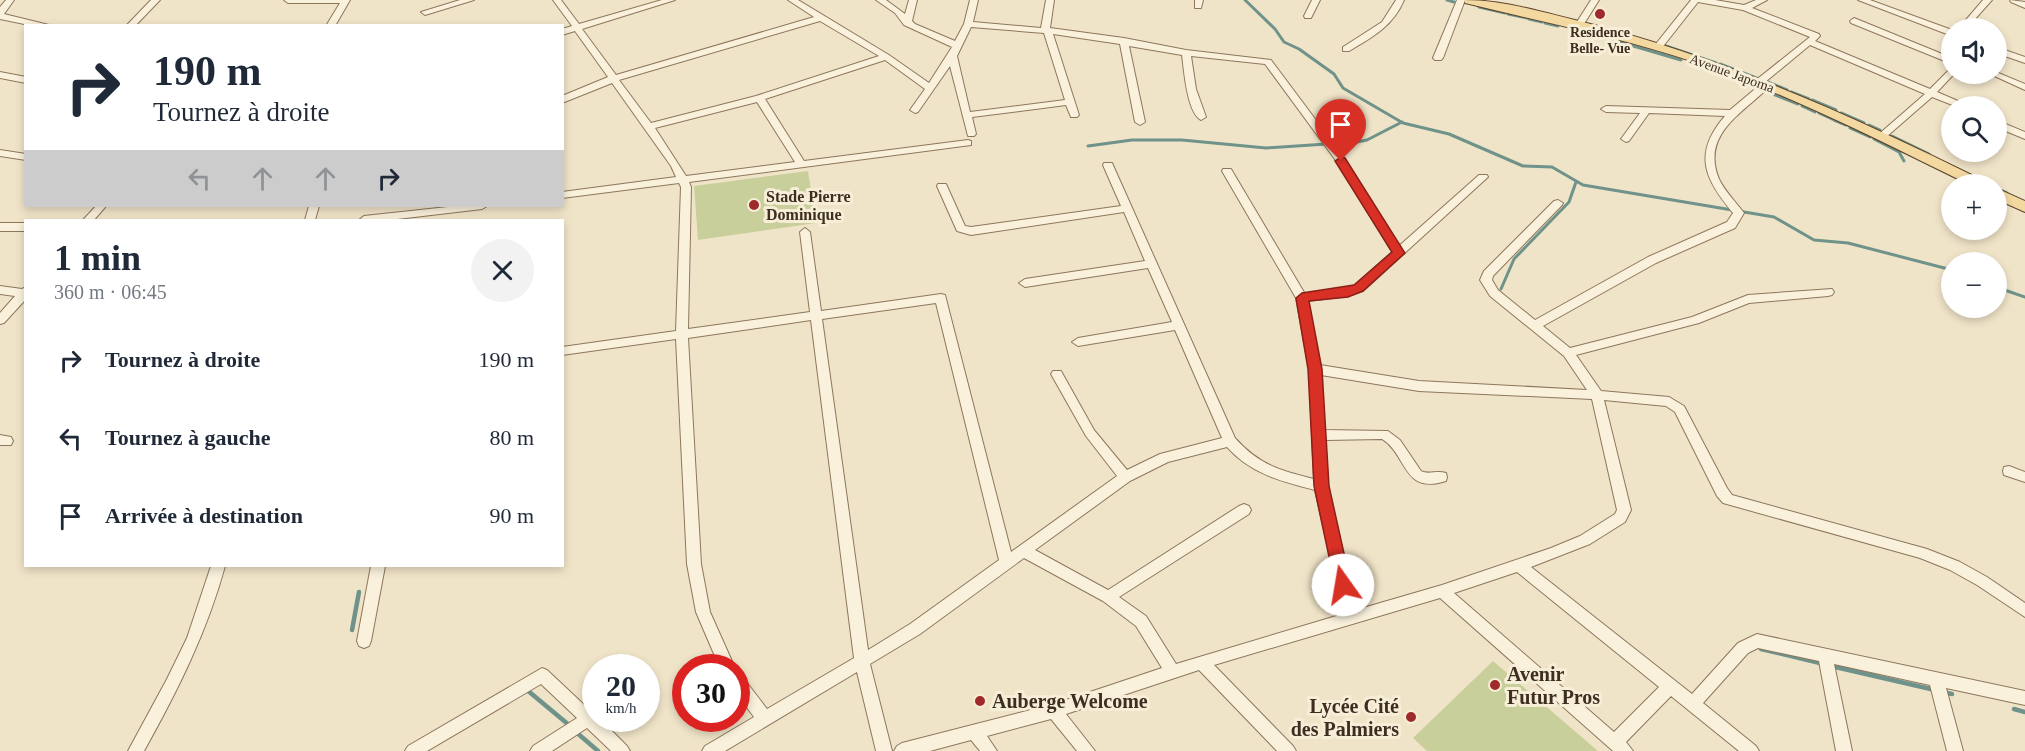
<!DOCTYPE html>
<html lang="fr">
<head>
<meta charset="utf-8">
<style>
	body { margin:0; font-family:"Times New Roman",serif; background:#f2f2f3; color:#1f2937; height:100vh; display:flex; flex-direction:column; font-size:22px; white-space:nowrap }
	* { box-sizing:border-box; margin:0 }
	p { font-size:20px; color:#747a83 }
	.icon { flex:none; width:33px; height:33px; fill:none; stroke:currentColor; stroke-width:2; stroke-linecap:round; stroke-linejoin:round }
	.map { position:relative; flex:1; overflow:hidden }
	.sheet { position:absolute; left:24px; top:219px; width:540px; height:348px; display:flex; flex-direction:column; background:#fff; border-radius:0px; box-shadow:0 3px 9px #0003 }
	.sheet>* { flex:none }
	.hud { position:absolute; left:24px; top:24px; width:540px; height:183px; border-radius:0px; box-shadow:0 3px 9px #0003; background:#fff; color:#1f2937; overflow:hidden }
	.fabs { position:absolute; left:1941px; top:18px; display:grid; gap:12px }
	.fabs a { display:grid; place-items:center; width:66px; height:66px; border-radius:50%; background:#fff; box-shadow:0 3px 9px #0003; font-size:30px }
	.speed { position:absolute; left:582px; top:654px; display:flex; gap:12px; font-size:30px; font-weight:700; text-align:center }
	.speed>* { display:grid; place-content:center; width:78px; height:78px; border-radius:50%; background:#fff; box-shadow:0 3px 9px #0003; line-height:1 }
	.speed small { font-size:15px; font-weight:400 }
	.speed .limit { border:9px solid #d22; background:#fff; color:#111 }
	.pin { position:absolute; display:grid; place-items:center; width:51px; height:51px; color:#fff; margin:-62px -26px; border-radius:50% 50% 50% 0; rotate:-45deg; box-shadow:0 0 6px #0007 }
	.pin .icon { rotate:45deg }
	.me { position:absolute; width:66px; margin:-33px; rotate:347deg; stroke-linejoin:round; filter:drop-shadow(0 0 4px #0008) }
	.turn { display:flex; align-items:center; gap:21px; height:126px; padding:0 30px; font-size:27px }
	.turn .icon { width:78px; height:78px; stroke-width:2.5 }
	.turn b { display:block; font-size:42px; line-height:51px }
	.lanes { display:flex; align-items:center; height:57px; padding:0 30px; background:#0003; justify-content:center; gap:30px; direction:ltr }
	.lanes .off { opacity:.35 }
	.round { display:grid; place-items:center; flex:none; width:63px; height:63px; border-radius:32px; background:#f2f2f3 }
	.head { display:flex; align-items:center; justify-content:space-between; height:102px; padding:0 30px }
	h1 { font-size:36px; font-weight:800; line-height:45px }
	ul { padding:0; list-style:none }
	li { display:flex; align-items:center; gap:18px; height:78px; padding:0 30px }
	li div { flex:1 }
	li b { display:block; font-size:22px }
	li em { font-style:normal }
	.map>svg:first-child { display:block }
	.green { fill:#c9cf9b }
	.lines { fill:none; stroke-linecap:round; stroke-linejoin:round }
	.stream-far1 { stroke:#6f938a; stroke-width:3 }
	.stream { stroke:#6f938a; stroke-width:4.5 }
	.minor-casing { stroke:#8d765c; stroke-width:2 }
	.primary-casing { stroke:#5b4430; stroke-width:2 }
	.minor { fill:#faf1dc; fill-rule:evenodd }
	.primary { fill:#f3d9a0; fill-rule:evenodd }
	.route { fill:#d93025; stroke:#8d1f18; stroke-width:1.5 }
	.poi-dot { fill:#9e2a2b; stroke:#f7eed8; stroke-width:2 }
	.labels { text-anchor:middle; stroke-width:6; stroke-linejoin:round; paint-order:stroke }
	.far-poi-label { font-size:14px; font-weight:bold; fill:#3d2e20; stroke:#f7eed8 }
	.far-street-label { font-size:14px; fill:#3d2e20; stroke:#f7eed8 }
	.poi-label { font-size:16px; font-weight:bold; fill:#3d2e20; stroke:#f7eed8; text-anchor:start }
	.near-poi-label { font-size:20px; font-weight:bold; fill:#3d2e20; stroke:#f7eed8; text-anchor:start }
</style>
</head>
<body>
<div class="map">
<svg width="2025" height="751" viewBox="0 0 2025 751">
	<rect width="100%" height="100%" fill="#f0e4c8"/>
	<g class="green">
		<polygon points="808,171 816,223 698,240 694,186"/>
		<polygon points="1493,661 1598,751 1427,751 1413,738"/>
	</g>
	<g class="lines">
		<g class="stream-far1">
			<polyline points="1245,0 1275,29 1284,42 1299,49 1334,74 1343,88 1403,123 1449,134 1523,166 1552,167 1583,185 1774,217 1814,240 1848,243 1952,270"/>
			<polyline points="1447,0 1454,2"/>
			<polyline points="1479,7 1505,13"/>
			<polyline points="1508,14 1527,18"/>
			<polyline points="1529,19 1542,22"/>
			<polyline points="1545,23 1558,26"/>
			<polyline points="1606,38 1681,60"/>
			<polyline points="1663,45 1716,63"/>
			<polyline points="1688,62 1728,77"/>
			<polyline points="1720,64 1759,79"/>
			<polyline points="1731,78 1757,88"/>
			<polyline points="1768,82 1787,90"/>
			<polyline points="1765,91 1798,104"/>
			<polyline points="1791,92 1809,99"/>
			<polyline points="1812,100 1836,110"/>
			<polyline points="1802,106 1815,112"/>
			<polyline points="1819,113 1832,119"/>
			<polyline points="1841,113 1864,123"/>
			<polyline points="1834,120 1846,125"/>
			<polyline points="1869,125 1880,130"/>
			<polyline points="1850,128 1870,137"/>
			<polyline points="1892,136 1929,154"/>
			<polyline points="1874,139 1899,152 1904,161"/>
			<polyline points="1088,146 1132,140 1182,140 1266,148 1357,142 1367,140 1402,122"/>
			<polyline points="1996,188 2007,193"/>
			<polyline points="1996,287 2025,297"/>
			<polyline points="1501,289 1514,259 1569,202 1576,182"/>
		</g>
		<g class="stream">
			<polyline points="352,630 359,592"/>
			<polyline points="1761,649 1824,664"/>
			<polyline points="1831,666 1935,690"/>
			<polyline points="527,690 569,725"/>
			<polyline points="1942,692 1952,694"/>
			<polyline points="2014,709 2025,712"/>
			<polyline points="576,732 598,751"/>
		</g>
		<g class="minor-casing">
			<g id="minor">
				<polygon points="6,0 14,0 4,14 53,26 34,26 0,19 0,7"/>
				<polygon points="151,0 160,0 135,26 126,26"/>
				<polygon points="284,0 350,0 335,26 326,26 340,3 288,3"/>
				<polygon points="460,0 474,0 425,15 421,12"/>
				<path d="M553 0H561L579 24 662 0H675L582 29 616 75 814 17 788 0H798L889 55 929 83 952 47 904 25 895 13 876 0H886L905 14 909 0H917L912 21 915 24 955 41 964 24 970 0H978L973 22 1041 28 1046 0H1054L1050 28 1124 38 1186 50 1271 60 1345 159 1399 246 1479 175H1487L1488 177 1363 291 1348 296 1308 301 1320 365 1419 381 1587 390 1564 356 1490 296 1480 280 1484 271 1554 201 1558 200 1563 203 1562 205 1493 276 1492 280 1498 290 1535 320 1648 257 1727 222 1733 213C1705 179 1692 154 1725 116L1649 113 1629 141 1626 142 1621 139 1640 113 1606 112 1601 109 1606 106 1730 110 1761 84H1756V80L1810 37 1743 10 1698 2 1661 49H1655V45L1691 0H1715L1744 5 1756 0H1767L1752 8 1819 34 1820 36 1815 41 1930 89 1952 67V74H1954L1937 92 1965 104 1966 106H1955L1932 97 1885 138 1882 139 1877 136 1879 134 1925 94 1810 45 1764 83 1771 85C1745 112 1700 133 1719 179 1725 192 1736 202 1744 213L1735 228 1656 263 1543 326 1570 348 1692 317 1748 295 1832 289 1834 292 1832 295 1828 296 1749 303 1699 323 1576 355 1601 391 1669 397 1684 406 1727 488 1732 495 1927 549 1960 562 1987 577 2025 603V617L1977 585 1950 570 1920 558 1723 503 1717 496 1675 412 1666 406 1604 400 1631 510 1625 522 1590 544 1531 567 1692 694 1738 643 1757 634 2025 691V705L1946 688 1963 751H1947L1930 685 1834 664 1852 751H1836L1819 661 1758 648 1748 653 1703 703 1756 746 1759 751H1739L1671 696 1626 742 1633 751H1613L1440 598 1214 665 1293 746 1296 751H1277L1199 670 1066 714 1095 751H1077L1051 719 987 736 997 751H980L971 740 930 751H894L897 746 902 743 1054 704 1162 668 1136 626 1103 601 1024 558 920 634 870 664 892 751H876L857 672 725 751H702L705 746 754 717 736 693V673L741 675 767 709 854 658 811 320 688 338 701 564 710 612 735 668H720L696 612 687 564 676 339 562 355V347L676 331 681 187 679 183 562 198V192L676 177 671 166 612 83 562 103V96L608 77 575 31 562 35V29L572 26ZM820 21 879 56 756 96 651 123 619 80ZM971 27 1044 33 1065 100 970 112 957 56ZM1053 34 1120 44 1135 122 1140 125 1145 122 1129 46 1182 55C1184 70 1187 113 1201 120L1206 117 1196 89 1191 56 1265 64 1337 162 1392 252 1355 285 1347 288 1305 294 1231 169H1223L1222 171 1296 298 1309 369 1314 479C1281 471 1259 465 1235 438L1112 163H1104L1103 165 1121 206 971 227 965 226 946 184H938L937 186 957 231 971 235 1124 212 1145 261 1025 279 1019 283 1025 287 1148 268 1172 322 1078 338 1072 342 1078 346 1175 330 1222 438 1160 454 1127 470 1094 430 1061 371H1053L1051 374 1086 436 1117 476 1011 552 945 295 941 294 821 311 810 232 805 228 800 232 810 312 688 329 691 187 689 182 971 145V141L968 140 804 161 765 99 885 60 925 89 910 110 915 113 918 112 950 66 968 136H974L976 134 972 117 1066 105 1071 117H1077L1079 115ZM757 102 795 162 686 176 655 128ZM936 303 999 560 910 624 868 650 822 319ZM1321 375 1419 391 1592 399 1617 510 1615 514 1580 536 1551 548 1442 585 1356 610 1328 486 1325 440 1382 439C1408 455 1402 495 1446 481L1447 477 1446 473C1437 470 1428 475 1421 471L1400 440 1388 431 1324 430ZM1227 447C1251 474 1281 481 1315 490L1343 614 1176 664 1146 616 1119 597 1249 514 1251 510 1249 506 1244 504 1239 506 1108 590 1035 550 1130 481 1168 462ZM1517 572 1659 687 1614 732 1454 593Z"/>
				<polygon points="1195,0 1203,0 1201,8 1195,8"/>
				<polygon points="1312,0 1320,0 1311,18 1305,18 1304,16"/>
				<path d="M1396 0H1404C1393 26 1373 37 1349 51H1343V47L1382 22Z"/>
				<polygon points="1457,0 1465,0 1443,58 1441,60 1435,60 1433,58"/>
				<polygon points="1591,0 1599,0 1582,27 1576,27 1575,25"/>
				<polygon points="1858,0 1870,0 1952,30 1952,36"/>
				<polygon points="1983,0 1992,0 1967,28 1959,28"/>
				<polygon points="2010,0 2025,2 2025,8 2011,2"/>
				<polygon points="1854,18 1952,58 1952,64 1851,23 1850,21"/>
				<polygon points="1996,47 2025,57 2025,63 1996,53"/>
				<polygon points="0,72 26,77 26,83 0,78"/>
				<polygon points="1996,72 2025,84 2025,90 1990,74 1996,74"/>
				<polygon points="1996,120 2025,132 2025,139 1996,127"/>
				<polygon points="0,150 26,154 26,160 0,156"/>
				<polygon points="96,206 106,206 94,220 83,220"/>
				<polygon points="309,206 319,206 315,220 305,220"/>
				<polygon points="457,206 487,206 482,209 389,220 359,220 364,216"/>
				<rect x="0" y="223" width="26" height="8"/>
				<polygon points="0,286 22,289 26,287 26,299 4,323 0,324 0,313 15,296 0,294"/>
				<polygon points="0,435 11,437 13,441 11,445 0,445"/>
				<polygon points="2009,466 2025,472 2025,482 2004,475 2003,471 2004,467"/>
				<path d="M211 566H225C207 632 177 692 144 751H128L167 679 187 638Z"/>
				<polygon points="371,566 385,566 371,641 369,646 364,648 359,646 357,641"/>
				<polygon points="542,668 547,670 596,716 596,718 599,718 627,746 630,751 611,751 587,728 552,751 530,751 533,746 577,718 541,684 427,751 405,751 408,746"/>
			</g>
		</g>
		<g class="primary-casing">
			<g id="primary">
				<path d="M1464 0C1503 0 1541 12 1579 21 1722 57 1853 116 1984 181L1987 184H1968C1878 140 1789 94 1694 62 1619 37 1542 22 1465 3Z"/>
				<polygon points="1996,188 2025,201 2025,212 1996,199"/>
			</g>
		</g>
		<use href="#minor" class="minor"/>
		<use href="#primary" class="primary"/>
	</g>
	<polygon class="route" points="1341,157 1345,158 1405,253 1363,291 1348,297 1309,301 1322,369 1329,486 1351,585 1349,590 1338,590 1335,585 1314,486 1308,369 1296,298 1302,293 1354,285 1392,252 1335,161"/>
	<g class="poi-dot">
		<circle cx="1600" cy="14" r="6"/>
		<circle cx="754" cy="205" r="6"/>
		<circle cx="1495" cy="685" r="6"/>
		<circle cx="980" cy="701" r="6"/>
		<circle cx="1411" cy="717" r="6"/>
	</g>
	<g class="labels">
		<g class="far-poi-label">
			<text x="1600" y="37">Residence<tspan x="1600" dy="16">Belle- Vue</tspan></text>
		</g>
		<g class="far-street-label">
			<text transform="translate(1732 73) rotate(20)" y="5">Avenue Japoma</text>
		</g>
		<g class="poi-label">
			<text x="766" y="202">Stade Pierre<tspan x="766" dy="18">Dominique</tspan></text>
		</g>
		<g class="near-poi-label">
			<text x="1507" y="681">Avenir<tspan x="1507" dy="23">Futur Pros</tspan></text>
			<text x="992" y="708">Auberge Welcome</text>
			<text x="1399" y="713" text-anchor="end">Lycée Cité<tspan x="1399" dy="23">des Palmiers</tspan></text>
		</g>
	</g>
</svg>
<div class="fabs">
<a><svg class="icon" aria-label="sound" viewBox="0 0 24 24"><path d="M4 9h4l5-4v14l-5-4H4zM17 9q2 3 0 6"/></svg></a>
<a><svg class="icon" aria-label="search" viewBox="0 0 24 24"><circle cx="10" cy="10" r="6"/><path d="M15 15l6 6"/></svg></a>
<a>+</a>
<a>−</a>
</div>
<div class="speed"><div>20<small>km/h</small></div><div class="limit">30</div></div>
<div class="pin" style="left:1341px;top:161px;background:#d93025"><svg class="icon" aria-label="arrive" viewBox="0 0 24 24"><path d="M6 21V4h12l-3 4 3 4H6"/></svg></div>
<svg class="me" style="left:1343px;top:585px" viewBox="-20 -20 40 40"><circle r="19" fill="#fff"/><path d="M0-13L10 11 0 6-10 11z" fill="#d93025"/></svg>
<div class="hud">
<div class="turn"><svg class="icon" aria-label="right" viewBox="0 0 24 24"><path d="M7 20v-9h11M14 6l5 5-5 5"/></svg><div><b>190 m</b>Tournez à droite</div></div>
<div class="lanes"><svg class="icon off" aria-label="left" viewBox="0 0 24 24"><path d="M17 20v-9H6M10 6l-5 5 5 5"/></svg><svg class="icon off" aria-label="ahead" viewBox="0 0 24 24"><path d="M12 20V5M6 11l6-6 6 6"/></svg><svg class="icon off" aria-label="ahead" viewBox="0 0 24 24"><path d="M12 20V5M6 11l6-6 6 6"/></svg><svg class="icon" aria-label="right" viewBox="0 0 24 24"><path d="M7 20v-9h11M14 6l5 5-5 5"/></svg></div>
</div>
<section class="sheet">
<div class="head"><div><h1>1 min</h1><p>360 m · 06:45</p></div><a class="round"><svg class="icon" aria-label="close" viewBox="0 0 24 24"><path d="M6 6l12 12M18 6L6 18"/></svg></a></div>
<ul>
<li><svg class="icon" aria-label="right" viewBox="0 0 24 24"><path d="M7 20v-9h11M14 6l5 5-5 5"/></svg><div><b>Tournez à droite</b></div><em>190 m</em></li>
<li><svg class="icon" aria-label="left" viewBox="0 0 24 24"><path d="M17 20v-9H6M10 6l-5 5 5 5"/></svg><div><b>Tournez à gauche</b></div><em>80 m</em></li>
<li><svg class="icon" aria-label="arrive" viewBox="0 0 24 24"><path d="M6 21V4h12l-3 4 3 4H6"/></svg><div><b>Arrivée à destination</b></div><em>90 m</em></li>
</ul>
</section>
</div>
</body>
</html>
